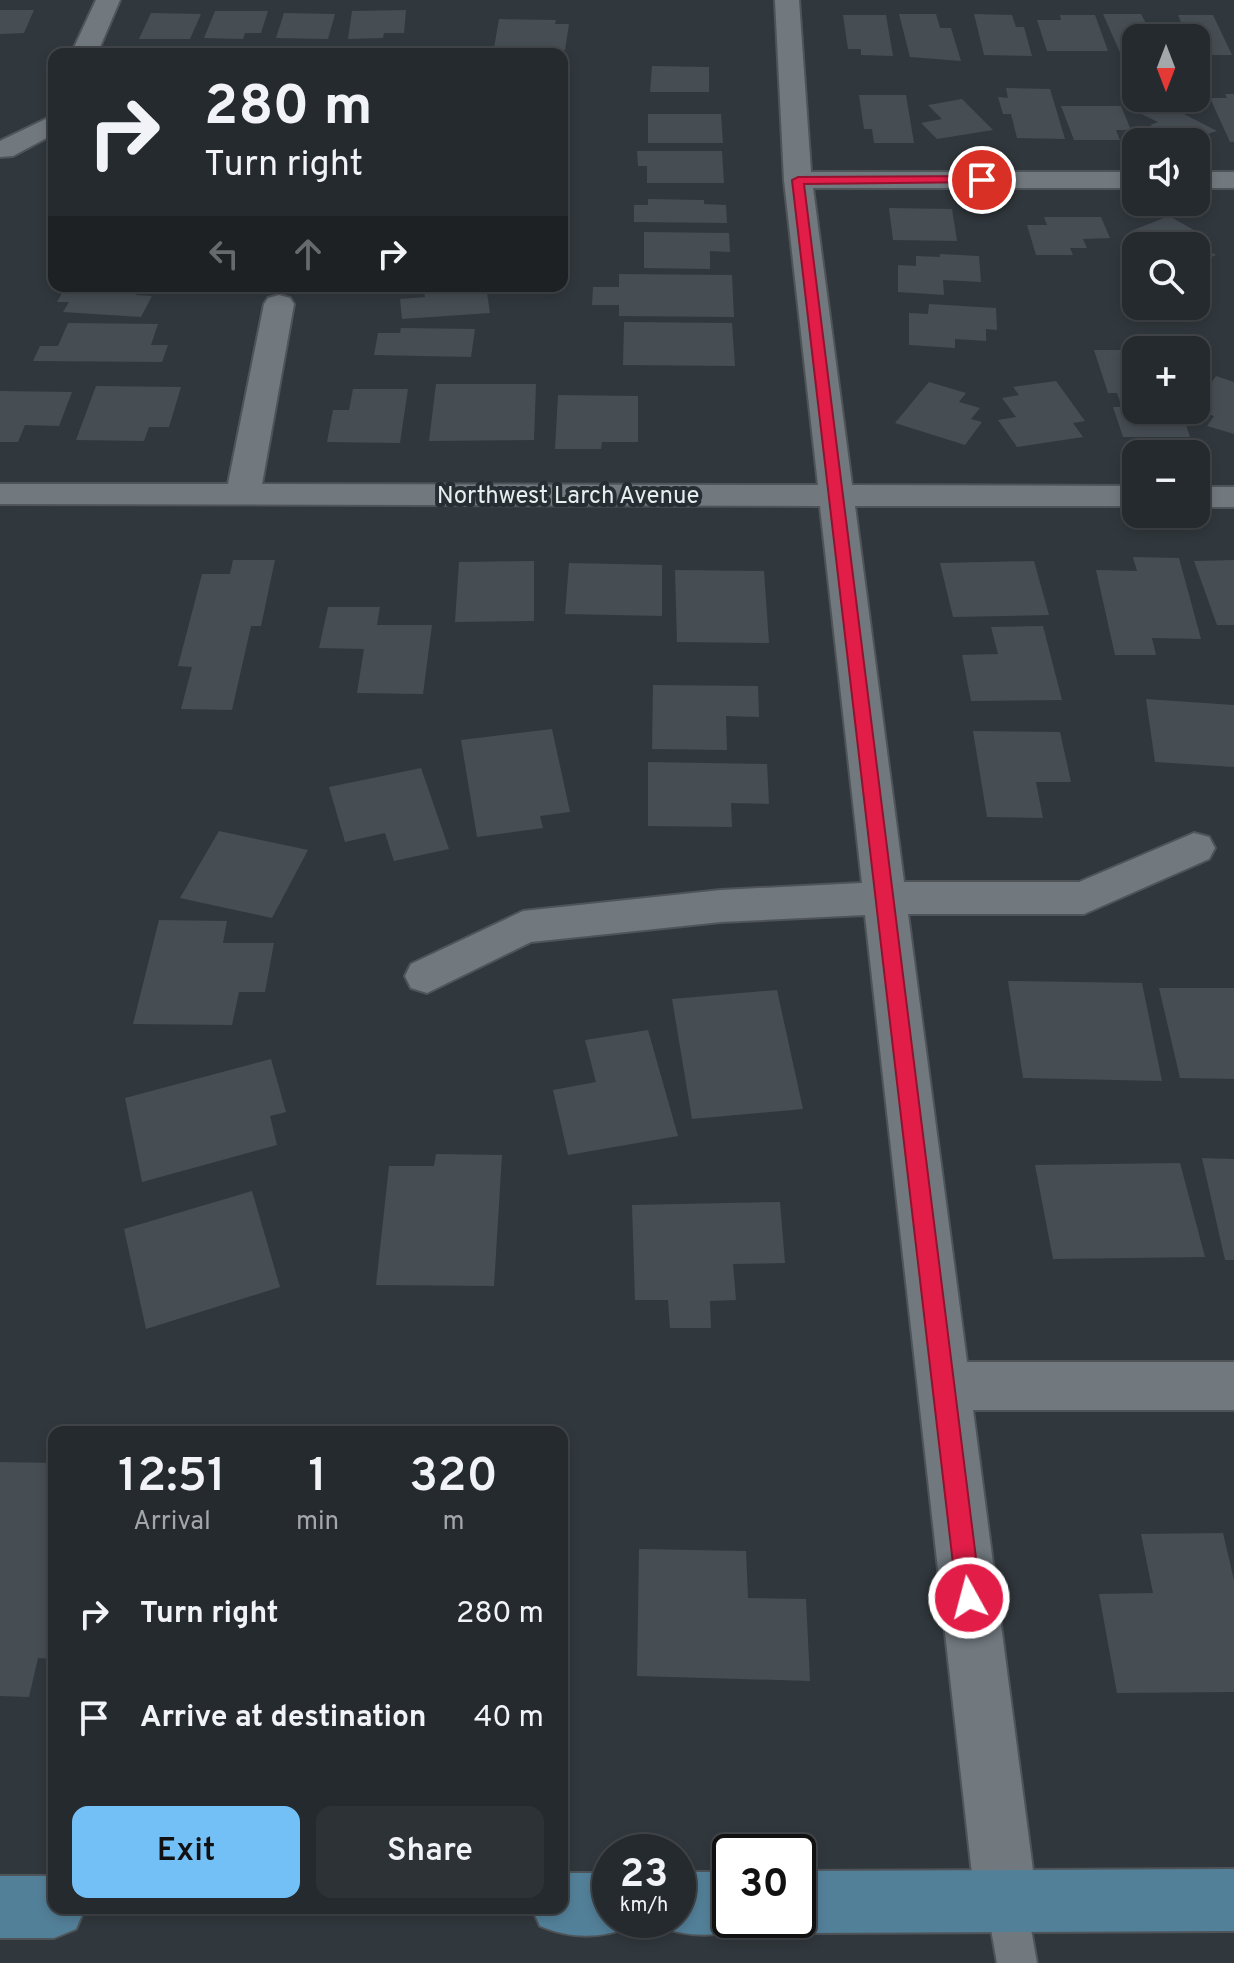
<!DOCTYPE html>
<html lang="en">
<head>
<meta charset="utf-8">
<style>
	body { margin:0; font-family:Overpass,sans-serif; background:#2d3236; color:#f1f3f6; height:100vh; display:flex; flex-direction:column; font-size:30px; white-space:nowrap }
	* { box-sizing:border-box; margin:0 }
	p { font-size:26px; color:#a3a7aa }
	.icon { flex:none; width:44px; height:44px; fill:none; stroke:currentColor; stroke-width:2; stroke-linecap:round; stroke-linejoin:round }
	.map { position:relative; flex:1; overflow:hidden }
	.side { position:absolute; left:48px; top:1426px; width:520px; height:488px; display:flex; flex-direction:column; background:#252a2e; border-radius:16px; box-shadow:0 4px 12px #0003,0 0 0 2px #42464a }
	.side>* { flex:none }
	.guide { position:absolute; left:48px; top:48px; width:520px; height:244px; border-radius:16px; box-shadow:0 4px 12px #0003,0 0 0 2px #42464a; background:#252a2e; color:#f1f3f6; overflow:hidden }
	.needle { width:52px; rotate:180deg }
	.fabs { position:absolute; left:1122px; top:24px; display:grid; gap:16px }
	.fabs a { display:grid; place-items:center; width:88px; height:88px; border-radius:16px; background:#252a2e; box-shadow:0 4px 12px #0003,0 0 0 2px #42464a; font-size:40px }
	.speed { position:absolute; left:592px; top:1834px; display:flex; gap:16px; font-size:40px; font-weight:700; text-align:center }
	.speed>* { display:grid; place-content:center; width:104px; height:104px; border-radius:50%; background:#252a2e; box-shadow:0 4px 12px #0003,0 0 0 2px #42464a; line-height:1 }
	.speed small { font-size:20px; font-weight:400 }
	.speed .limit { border:4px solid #111; border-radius:12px; background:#fff; color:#111 }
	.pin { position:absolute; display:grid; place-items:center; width:68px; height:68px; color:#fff; margin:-34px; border:4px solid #fff; border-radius:50%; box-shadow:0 2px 8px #0007 }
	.me { position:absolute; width:88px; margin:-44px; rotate:353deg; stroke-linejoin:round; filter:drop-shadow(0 0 6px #0008) }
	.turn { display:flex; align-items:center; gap:28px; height:168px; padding:0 24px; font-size:36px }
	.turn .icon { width:104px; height:104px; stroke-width:2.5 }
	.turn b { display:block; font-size:56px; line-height:68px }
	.lanes { display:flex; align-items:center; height:76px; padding:0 24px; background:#0003; justify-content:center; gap:40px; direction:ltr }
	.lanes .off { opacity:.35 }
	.eta { display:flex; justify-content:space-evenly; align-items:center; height:136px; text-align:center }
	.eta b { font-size:48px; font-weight:600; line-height:56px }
	.button { display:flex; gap:16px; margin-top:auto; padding:16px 24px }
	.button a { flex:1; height:92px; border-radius:16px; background:#73c0f6; color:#111; font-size:32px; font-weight:600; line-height:92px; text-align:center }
	.button a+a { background:#2d3236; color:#f1f3f6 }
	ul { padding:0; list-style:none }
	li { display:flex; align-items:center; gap:24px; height:104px; padding:0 24px }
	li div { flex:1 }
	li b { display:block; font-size:30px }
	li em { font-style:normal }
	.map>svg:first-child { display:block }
	.building { fill:#464d53 }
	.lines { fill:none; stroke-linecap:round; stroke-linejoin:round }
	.lane-casing { stroke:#4f5459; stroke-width:4 }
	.street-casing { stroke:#4f5459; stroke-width:4 }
	.secondary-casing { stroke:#4f5459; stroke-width:4 }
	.lane { fill:#71797f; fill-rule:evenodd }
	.street { fill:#71797f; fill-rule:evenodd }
	.secondary { fill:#538099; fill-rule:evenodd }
	.route { fill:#e11d48; stroke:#92132f; stroke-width:2 }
	.labels { text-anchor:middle; stroke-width:8; stroke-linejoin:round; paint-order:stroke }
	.far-street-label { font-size:24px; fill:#e7ecef; stroke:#272e33 }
</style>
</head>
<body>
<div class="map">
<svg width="1234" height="1963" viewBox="0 0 1234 1963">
	<rect width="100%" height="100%" fill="#31383d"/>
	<g class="building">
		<polygon points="0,10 34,10 24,33 0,34"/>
		<polygon points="406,10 404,33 384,33 383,38 348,39 352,11"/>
		<polygon points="215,11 268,11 261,33 245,33 243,39 204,38"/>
		<polygon points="151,13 201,14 190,39 139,39"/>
		<polygon points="284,13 335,14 328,39 276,38"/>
		<polygon points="899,14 936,14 940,28 951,28 961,61 910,57"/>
		<polygon points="974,14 1012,15 1016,27 1024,27 1032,56 984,55"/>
		<polygon points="1103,14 1141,14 1148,27 1158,27 1164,38 1136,38 1136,57 1122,57"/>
		<polygon points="843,15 886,15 893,56 861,55 861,49 848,49"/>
		<polygon points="1060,15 1095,15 1108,51 1047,51 1037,20 1061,20"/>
		<polygon points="1178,15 1213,15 1232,55 1196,55 1196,38 1182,38 1178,27 1183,27"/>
		<polygon points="499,19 556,20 555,24 569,24 565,50 504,54 505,49 494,48"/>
		<polygon points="652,66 709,67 709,92 650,92"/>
		<polygon points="1006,88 1050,89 1065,139 1017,138 1011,114 1003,114 998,97 1008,98"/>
		<polygon points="1225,94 1234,94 1234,142 1230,142 1210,98 1227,98"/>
		<polygon points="859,95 906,95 914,143 874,143 872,129 864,129"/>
		<polygon points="1174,98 1183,98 1199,106 1182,113 1217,131 1182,142 1150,125 1158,122 1137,112"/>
		<polygon points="962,99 993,130 937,139 921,123 942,119 928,105"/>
		<polygon points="1061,106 1121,106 1131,130 1116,130 1120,140 1074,140"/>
		<polygon points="648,114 721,114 723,143 648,143"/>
		<polygon points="637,151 722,151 724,183 647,183 647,166 638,166"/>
		<polygon points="648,199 704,200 704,204 726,205 727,223 634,222 634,205 648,205"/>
		<polygon points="889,208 952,209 957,241 893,240"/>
		<polygon points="1169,216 1201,234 1188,239 1216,255 1196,264 1196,246 1136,246 1136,251 1129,247 1146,240 1131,231"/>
		<polygon points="1044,217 1101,217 1110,238 1083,239 1087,248 1070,248 1073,255 1036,255 1027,225 1047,225"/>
		<polygon points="644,232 729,233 730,252 710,251 710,269 644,268"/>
		<polygon points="940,254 979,256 981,282 943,280 944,295 898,292 898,265 916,266 916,256 940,257"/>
		<polygon points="619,274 732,275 734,317 619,316 619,305 592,305 593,287 619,287"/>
		<polygon points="66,286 141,286 136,295 152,296 141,317 63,312 69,302 57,302"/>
		<polygon points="423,286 486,286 490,313 402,319 400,299 425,297"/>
		<polygon points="929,304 996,308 997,330 986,329 986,341 955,339 955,348 909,345 909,313 928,314"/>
		<polygon points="624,322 732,323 735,366 623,365"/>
		<polygon points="68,323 158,324 151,345 168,345 162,362 33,361 40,346 58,346"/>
		<polygon points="401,328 475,329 471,357 374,355 378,333 400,333"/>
		<polygon points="1094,350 1136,350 1136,410 1181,410 1190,437 1123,437 1113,407 1122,407 1117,393 1108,393"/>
		<polygon points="1216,376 1234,382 1234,434 1207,426 1214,416 1196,410 1196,403"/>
		<polygon points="1056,381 1085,421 1073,423 1083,437 1017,447 998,420 1016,417 1002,398 1019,395 1013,387"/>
		<polygon points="929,382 966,393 959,402 980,408 971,419 982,422 965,445 895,423"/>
		<polygon points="436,384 536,384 534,440 429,441"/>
		<polygon points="96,386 181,387 169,427 149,427 144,441 76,440"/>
		<polygon points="353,389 408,389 400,443 327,442 333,410 349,410"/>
		<polygon points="0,391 72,392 59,426 25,425 18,442 0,442"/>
		<polygon points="558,395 638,396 638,442 602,442 601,449 555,449"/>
		<polygon points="1133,557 1179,558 1201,639 1152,638 1156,655 1115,655 1096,570 1137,571"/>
		<polygon points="233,560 275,560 261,626 251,626 232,710 181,709 192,667 178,666 202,574 230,574"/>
		<polygon points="1234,560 1234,625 1217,625 1194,561"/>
		<polygon points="534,561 534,621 455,622 459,562"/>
		<polygon points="1034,561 1049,615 953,617 940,563"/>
		<polygon points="569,563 662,565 662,616 565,614"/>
		<polygon points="675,570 764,571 769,643 677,642"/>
		<polygon points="328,607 380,607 377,625 432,625 423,694 357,693 364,649 319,648"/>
		<polygon points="1043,626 1062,700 971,701 962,655 998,654 991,627"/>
		<polygon points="653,685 758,686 759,717 726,716 727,750 652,749"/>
		<polygon points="1146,699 1234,705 1234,767 1155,762"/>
		<polygon points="552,729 570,812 540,816 543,828 477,837 461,740"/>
		<polygon points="973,731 1060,732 1071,782 1036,782 1043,818 987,817"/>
		<polygon points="648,762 767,764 769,804 731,803 732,827 648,826"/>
		<polygon points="421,768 449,849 394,861 385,833 345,842 329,787"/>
		<polygon points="219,831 308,850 272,918 180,898"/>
		<polygon points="159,920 227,921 223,943 274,943 265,992 239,992 232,1025 133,1024"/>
		<polygon points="1008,981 1142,983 1162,1081 1023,1078"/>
		<polygon points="1159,988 1234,988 1234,1079 1180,1078"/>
		<polygon points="777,990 803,1109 692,1119 672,999"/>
		<polygon points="648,1030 678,1136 568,1155 553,1090 596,1082 585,1040"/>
		<polygon points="271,1059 286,1112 270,1116 277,1145 142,1182 125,1098"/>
		<polygon points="436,1154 502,1155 494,1286 376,1285 389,1166 434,1166"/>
		<polygon points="1202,1158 1234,1159 1234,1260 1225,1260"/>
		<polygon points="1180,1163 1205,1257 1053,1259 1035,1165"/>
		<polygon points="252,1191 280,1287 146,1329 124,1229"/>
		<polygon points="780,1202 785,1263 733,1264 736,1300 710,1301 711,1328 670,1328 668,1300 635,1300 632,1205"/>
		<polygon points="562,1454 568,1454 565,1573 562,1573"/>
		<polygon points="0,1462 54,1463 54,1574 46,1608 54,1608 54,1659 38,1658 29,1697 0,1696"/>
		<polygon points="1223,1533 1234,1580 1234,1692 1117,1693 1099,1594 1153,1593 1141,1534"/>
		<polygon points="639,1549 746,1551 748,1598 806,1599 810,1681 637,1676"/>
	</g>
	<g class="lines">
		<g class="lane-casing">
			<polygon id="lane" points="1006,1881 1020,1887 1026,1901 1037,1963 997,1963 986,1901 992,1887"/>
		</g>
		<g class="street-casing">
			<g id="street">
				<polygon points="96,0 120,0 97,54 71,54"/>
				<polygon points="775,0 799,0 811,172 1136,172 1136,188 813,188 852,485 1136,486 1136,506 855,506 904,882 1079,882 1194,833 1209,837 1215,848 1209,859 1084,914 908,914 967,1362 1234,1362 1234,1410 973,1410 1037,1901 1028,1923 1006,1932 984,1923 975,1901 865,915 721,922 531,942 427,993 411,988 405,976 411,964 523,911 721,890 862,883 820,506 0,504 0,484 228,484 264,304 268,298 279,295 290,298 294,304 262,484 818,485 784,180"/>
				<polygon points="54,115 54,134 13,156 0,157 0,141"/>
				<rect x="1196" y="172" width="38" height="16"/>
				<rect x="1196" y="487" width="38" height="20"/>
			</g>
		</g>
		<g class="secondary-casing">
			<g id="secondary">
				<polygon points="1234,1869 1234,1931 798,1933 776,1924 774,1920 798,1920 798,1871"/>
				<path d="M678 1872H730V1920H754L752 1925C721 1938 687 1938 656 1925L654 1920H678Z"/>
				<path d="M562 1873H610V1920H635L632 1926C601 1939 571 1939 540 1926L532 1908H562Z"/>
				<polygon points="0,1876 54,1876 54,1908 85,1908 76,1929 54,1938 0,1938"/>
			</g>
		</g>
		<use href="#lane" class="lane"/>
		<use href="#street" class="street"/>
		<use href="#secondary" class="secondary"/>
	</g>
	<polygon class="route" points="982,176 988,180 986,182 804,184 981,1598 977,1606 969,1610 961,1606 957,1598 792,180 798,177"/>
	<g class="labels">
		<g class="far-street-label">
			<text x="568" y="503">Northwest Larch Avenue</text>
		</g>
	</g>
</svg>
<div class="fabs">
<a><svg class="needle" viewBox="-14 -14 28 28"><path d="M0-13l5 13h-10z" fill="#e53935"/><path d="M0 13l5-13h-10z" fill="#a3a7aa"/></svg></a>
<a><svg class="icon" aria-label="sound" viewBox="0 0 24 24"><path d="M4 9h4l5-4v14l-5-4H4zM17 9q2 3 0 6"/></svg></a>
<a><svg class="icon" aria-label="search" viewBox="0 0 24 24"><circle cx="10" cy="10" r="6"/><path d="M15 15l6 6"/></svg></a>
<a>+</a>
<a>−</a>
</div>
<div class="speed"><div>23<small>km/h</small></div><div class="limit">30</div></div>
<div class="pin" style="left:982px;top:180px;background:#d93025"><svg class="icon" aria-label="arrive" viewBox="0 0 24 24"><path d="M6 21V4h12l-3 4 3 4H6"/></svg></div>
<svg class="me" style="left:969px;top:1598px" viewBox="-20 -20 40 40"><circle r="17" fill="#e11d48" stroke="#fff" stroke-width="3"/><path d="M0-11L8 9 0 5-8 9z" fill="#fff"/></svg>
<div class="guide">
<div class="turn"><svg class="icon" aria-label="right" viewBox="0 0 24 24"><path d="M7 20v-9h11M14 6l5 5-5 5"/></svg><div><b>280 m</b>Turn right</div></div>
<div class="lanes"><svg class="icon off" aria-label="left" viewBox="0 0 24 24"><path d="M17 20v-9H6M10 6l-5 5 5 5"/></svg><svg class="icon off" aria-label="ahead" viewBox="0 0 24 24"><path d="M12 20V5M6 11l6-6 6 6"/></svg><svg class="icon" aria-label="right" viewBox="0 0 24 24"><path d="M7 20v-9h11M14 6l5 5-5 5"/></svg></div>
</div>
<section class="side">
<div class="eta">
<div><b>12:51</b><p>Arrival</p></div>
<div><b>1</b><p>min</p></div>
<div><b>320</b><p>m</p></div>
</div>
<ul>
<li><svg class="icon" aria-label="right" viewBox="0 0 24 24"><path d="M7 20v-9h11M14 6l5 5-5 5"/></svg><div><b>Turn right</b></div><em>280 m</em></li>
<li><svg class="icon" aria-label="arrive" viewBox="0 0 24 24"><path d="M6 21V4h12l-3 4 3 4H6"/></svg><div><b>Arrive at destination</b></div><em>40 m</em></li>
</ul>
<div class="button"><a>Exit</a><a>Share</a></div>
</section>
</div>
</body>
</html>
